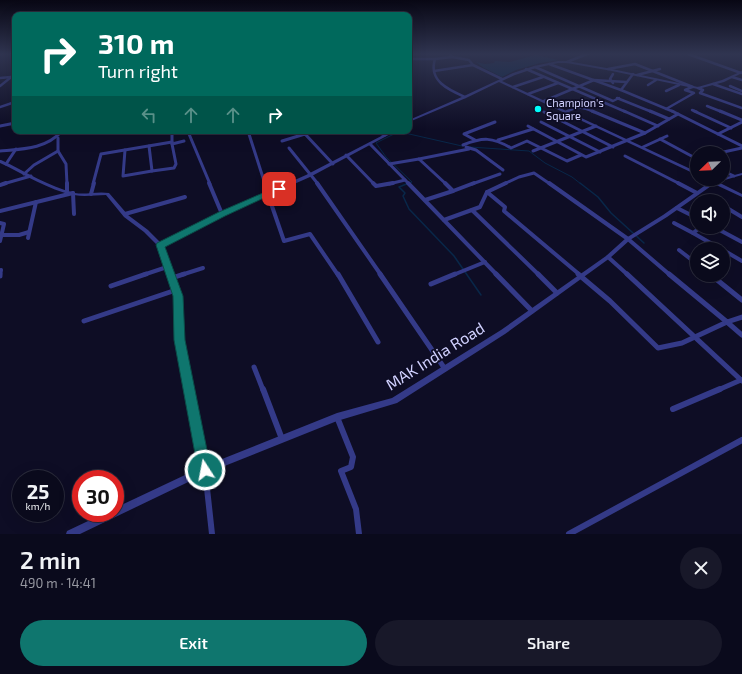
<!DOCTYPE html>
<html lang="en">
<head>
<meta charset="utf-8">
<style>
	body { margin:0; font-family:"Exo 2",sans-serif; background:#181829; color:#f1f3f6; height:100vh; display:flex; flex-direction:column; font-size:15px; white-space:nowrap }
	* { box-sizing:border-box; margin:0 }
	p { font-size:13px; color:#999aa3 }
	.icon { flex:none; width:22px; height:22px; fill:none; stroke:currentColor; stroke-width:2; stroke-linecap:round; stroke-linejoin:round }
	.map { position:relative; height:534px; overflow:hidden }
	.details { display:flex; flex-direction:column; background:#0a0a1c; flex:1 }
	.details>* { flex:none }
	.guide { position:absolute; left:12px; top:12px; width:400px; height:122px; border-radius:8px; box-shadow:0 4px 16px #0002,0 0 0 1px #2a2b3b; background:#00695c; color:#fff; overflow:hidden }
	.needle { width:26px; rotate:247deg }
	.buttons { position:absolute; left:690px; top:146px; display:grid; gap:8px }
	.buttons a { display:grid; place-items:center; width:40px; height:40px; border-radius:50%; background:#0a0a1c; box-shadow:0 4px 16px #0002,0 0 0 1px #2a2b3b; font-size:20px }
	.speed { position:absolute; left:12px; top:470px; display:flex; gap:8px; font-size:20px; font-weight:700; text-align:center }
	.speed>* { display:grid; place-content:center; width:52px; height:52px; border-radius:50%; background:#0a0a1c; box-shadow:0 4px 16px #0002,0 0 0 1px #2a2b3b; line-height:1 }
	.speed small { font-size:10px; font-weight:400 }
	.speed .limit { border:6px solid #d22; background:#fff; color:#111 }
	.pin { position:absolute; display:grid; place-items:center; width:34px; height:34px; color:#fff; margin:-17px; border-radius:8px; box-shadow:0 2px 6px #0006 }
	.me { position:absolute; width:44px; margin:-22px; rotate:349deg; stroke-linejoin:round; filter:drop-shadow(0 0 3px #0008) }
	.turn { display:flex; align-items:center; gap:14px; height:84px; padding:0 20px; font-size:18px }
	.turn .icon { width:52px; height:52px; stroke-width:2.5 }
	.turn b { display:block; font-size:28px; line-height:34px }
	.lanes { display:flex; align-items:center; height:38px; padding:0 20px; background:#0003; justify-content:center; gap:20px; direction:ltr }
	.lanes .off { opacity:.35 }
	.round { display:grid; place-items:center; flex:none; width:42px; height:42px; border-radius:21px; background:#181829 }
	.overview { display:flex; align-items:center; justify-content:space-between; height:68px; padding:0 20px }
	h1 { font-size:24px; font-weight:600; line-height:30px }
	.cta { display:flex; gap:8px; margin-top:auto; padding:8px 20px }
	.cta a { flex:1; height:46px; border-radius:24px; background:#0f766e; color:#fff; font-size:16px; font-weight:600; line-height:46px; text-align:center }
	.cta a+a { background:#181829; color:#f1f3f6 }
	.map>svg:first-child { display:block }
	.water { fill:#082749 }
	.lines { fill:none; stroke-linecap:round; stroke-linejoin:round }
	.stream-far1 { stroke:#082749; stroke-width:1 }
	.stream { stroke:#082749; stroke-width:1.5 }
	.minor-far4 { stroke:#343a88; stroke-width:2.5 }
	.minor-far3 { stroke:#343a88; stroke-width:3 }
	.minor-far2 { stroke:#343a88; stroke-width:4 }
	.minor-far1 { stroke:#343a88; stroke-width:5 }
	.minor { stroke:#343a88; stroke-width:6 }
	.tertiary { fill:#343a88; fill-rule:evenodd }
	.route { fill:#0f766e; stroke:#0a4d48 }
	.poi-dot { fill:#00fcfa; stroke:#0e0d25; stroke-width:1.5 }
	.labels { text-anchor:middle; stroke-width:3.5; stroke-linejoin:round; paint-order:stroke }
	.far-poi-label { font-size:11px; fill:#d1d1ff; stroke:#0e0d25; text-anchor:start }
	.near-street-label { font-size:16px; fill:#d1d1ff; stroke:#0e0d25 }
</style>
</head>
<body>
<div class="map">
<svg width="742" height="534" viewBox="0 0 742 534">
	<rect width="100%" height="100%" fill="#0e0d25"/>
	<polygon class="water" points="536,55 558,60 540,63 516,70 502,77 484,68 476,62 485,64 494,63 495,61 510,62"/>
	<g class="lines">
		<g class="stream-far1">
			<polyline points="396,131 462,146"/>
			<polyline points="398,132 376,143 386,157 412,182 406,184"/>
			<polyline points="470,147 529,151 545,163 572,177 581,184"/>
		</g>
		<g class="stream">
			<polyline points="409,183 399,187 405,193 403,196 409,209 454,256 481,295"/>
			<polyline points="580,183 598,197 611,213 644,243"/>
		</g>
		<g class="minor-far4">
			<path d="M450 54 452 57 435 59C428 81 449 90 465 97"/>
			<polyline points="688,54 741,73"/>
			<polyline points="452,57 469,60 473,65 502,79"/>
			<polyline points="409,59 435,59"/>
			<polyline points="567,62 587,54"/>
			<polyline points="549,64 621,90 674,112"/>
			<polyline points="535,67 613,101 619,98"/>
			<polyline points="526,69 626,112"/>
			<polyline points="608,69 635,64 693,87"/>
			<polyline points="434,71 473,65"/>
			<polyline points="613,74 610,79 613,83"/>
			<polyline points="637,75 660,69"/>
			<polyline points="732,77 742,80"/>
			<polyline points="0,78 11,77"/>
			<polyline points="713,84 742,94"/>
			<polyline points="648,85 656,80"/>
			<polyline points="0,86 15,74"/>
			<polyline points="730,86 742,91"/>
			<polyline points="513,87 543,77"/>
			<polyline points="698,88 703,90 700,93 742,108"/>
			<polyline points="621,90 633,74"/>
			<polyline points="666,91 679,85"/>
			<polyline points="528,94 558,83"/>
			<polyline points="617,98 652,112"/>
			<polyline points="544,101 594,80 626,82"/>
			<polyline points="707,106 722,112"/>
			<polyline points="0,107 15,102"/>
			<polyline points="666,109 694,93 685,90 692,87"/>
			<polyline points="692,110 697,112"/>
			<path d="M566 112C578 106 582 107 594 112"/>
		</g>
		<g class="minor-far3">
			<polyline points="592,111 645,133"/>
			<polyline points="624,111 658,126"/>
			<polyline points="650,111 669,119"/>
			<polyline points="672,111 718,134"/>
			<polyline points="694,111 731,128"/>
			<polyline points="720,111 742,120"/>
			<polyline points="544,112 613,147"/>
			<polyline points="566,112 568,111"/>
			<polyline points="541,122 600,152"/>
			<polyline points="742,122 718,134 742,146"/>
			<polyline points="0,126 15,123"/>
			<polyline points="528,126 586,157 645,133 678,114"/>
			<polyline points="248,131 265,184"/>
			<polyline points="303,131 305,134 316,131"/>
			<polyline points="375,131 385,135"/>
			<polyline points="189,134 210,184"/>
			<polyline points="660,139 697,159"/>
			<polyline points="475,140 464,134 495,122"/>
			<polyline points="498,140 533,129"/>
			<polyline points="282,141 305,134 333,164"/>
			<polyline points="172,144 184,141"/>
			<polyline points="370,144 409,184"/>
			<path d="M463 145C483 137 492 137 511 148L527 141 567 161 581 155"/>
			<polyline points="149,146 152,171 174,168 176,164 172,144 172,131"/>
			<polyline points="466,147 476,150 503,170"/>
			<polyline points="643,147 667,136"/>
			<polyline points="289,148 318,184"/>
			<polyline points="125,150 123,176 152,171"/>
			<path d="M0 151C23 149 46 149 62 131"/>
			<polyline points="58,151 66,164 67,184"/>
			<polyline points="533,151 596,126"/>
			<polyline points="719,153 742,148"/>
			<polyline points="346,155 374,184"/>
			<polyline points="625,156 680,184"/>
			<polyline points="419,159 469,149"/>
			<polyline points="6,164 16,149"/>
			<polyline points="389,164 419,159 446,184"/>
			<polyline points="723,171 734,176"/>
			<polyline points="24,174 34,165 58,151 58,138"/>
			<polyline points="3,184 31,176"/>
			<polyline points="93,184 101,154 172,142"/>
			<polyline points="389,184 405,180"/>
			<polyline points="472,184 500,174"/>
			<polyline points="504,184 519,177 534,173 550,184"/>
		</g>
		<g class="minor-far2">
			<polyline points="209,183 222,214"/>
			<polyline points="264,183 284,241 310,234 338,275"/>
			<polyline points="317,183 381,275"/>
			<polyline points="373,183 376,186 393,183"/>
			<polyline points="408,183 497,275"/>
			<polyline points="445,183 453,191 474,183"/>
			<polyline points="506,183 487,192 505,207 504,211 580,275"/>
			<polyline points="549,183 628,239 670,275"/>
			<polyline points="678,183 697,193"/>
			<polyline points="0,185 6,183"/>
			<polyline points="67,191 67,183"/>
			<polyline points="73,193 74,214"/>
			<polyline points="91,194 94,183"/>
			<polyline points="425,200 453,191"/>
			<polyline points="677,208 697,218"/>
			<polyline points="472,210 539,275"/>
			<polyline points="0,211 73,193"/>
			<polyline points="723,211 727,208 742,217"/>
			<polyline points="125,214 185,197"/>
			<polyline points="444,220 480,207 487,192"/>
			<polyline points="0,223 4,224 0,241"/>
			<polyline points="674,223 693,233 701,227"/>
			<polyline points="714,227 742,242"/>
			<polyline points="693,233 721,249"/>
			<polyline points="1,235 19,235 29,232"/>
			<polyline points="28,238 36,202"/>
			<polyline points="160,245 171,275"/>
			<polyline points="679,250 697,264"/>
			<polyline points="723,250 742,261"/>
			<polyline points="608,257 628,275"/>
			<polyline points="0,275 1,270"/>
			<polyline points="143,275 167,267"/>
			<polyline points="181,275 203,268"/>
			<polyline points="453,275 485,262"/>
		</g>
		<g class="minor-far1">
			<polyline points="170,274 178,296 180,340 190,390"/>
			<polyline points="338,274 378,342"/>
			<polyline points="380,274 445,369"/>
			<polyline points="496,274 532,311"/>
			<polyline points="538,274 557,293"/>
			<polyline points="578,274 610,301 658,348 682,343 727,322"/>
			<polyline points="627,274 742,381"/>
			<polyline points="669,274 727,322"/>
			<polyline points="711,275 742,300"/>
			<polyline points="0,276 0,274"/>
			<polyline points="172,278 184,274"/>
			<polyline points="431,284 455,274"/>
			<polyline points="111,286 146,274"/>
			<polyline points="84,321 176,290"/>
			<polyline points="727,322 742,335"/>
			<polyline points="727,322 742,317"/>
			<polyline points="254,367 263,390"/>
			<polyline points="718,390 741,380"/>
		</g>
		<g class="minor">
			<polyline points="189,389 205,470 212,534"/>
			<polyline points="263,389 282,439"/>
			<polyline points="673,409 720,389"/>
			<polyline points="337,417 353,457 351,467 341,471 356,509 359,534"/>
			<polyline points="569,534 742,440"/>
		</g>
		<g class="tertiary">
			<polygon points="558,61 567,61 612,69 698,87 722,80 742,71 742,73 724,82 698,89 612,71 567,63 558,63 536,68 515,75 502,81 697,172 697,175 499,82 466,98 409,122 409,120 464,96 513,73 534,66"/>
			<path d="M391 131H396L310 177 224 215 160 247 158 246 144 232 124 217 106 195C95 195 85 197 74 195 48 190 24 174 0 163V160H1C25 171 49 187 75 193 86 195 97 191 109 193L128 215 148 230 161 243 220 213 306 175Z"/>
			<polygon points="742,173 742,175 718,182 742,194 742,197 714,184 667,217 630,240 610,258 505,334 397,403 337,421 207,473 80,534 66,534 67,531 105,513 115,513 115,508 202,467 337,413 392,398 501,330 606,256 626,238 663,215 710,182 706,179 711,179 714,180 723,179 723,178"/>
		</g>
	</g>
	<linearGradient id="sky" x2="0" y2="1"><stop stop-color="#080714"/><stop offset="0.42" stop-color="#303551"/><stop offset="1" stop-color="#303551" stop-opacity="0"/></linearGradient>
	<rect width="742" height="129" fill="url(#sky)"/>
	<polygon class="route" points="279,186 281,187 281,190 225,216 165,247 183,296 185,340 211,470 209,474 205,476 200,474 198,470 174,340 173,296 156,245 157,243 219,212"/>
	<circle class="poi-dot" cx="538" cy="109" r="4"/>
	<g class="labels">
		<g class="far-poi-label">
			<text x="546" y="107">Champion's<tspan x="546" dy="13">Square</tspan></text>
		</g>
		<g class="near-street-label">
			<text transform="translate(435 356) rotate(-32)" y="6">MAK India Road</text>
		</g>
	</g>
</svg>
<div class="buttons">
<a><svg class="needle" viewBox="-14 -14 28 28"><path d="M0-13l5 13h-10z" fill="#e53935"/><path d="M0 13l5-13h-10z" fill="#999aa3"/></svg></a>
<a><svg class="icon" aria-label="sound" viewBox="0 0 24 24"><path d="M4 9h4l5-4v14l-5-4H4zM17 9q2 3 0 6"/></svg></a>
<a><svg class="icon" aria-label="layers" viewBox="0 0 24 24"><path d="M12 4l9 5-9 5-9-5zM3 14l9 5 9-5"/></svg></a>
</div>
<div class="speed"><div>25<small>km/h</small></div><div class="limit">30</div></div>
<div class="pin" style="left:279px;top:189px;background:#d93025"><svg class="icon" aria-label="arrive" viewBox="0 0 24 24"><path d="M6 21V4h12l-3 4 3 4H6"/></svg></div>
<svg class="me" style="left:205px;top:470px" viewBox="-20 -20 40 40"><circle r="17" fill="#0f766e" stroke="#fff" stroke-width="3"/><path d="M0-11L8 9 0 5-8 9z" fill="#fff"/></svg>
<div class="guide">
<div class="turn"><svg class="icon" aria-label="right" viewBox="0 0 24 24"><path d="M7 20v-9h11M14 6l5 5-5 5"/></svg><div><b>310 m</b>Turn right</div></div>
<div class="lanes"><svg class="icon off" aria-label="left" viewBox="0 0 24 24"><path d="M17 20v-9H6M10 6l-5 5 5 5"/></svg><svg class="icon off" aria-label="ahead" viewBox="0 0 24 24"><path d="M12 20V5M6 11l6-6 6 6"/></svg><svg class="icon off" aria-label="ahead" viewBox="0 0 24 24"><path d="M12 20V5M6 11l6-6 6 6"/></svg><svg class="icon" aria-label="right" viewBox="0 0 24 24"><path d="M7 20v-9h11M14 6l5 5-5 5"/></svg></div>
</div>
</div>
<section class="details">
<div class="overview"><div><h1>2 min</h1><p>490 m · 14:41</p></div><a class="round"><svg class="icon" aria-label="close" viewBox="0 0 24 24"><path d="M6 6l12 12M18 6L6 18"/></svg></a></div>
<div class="cta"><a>Exit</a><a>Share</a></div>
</section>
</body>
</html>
